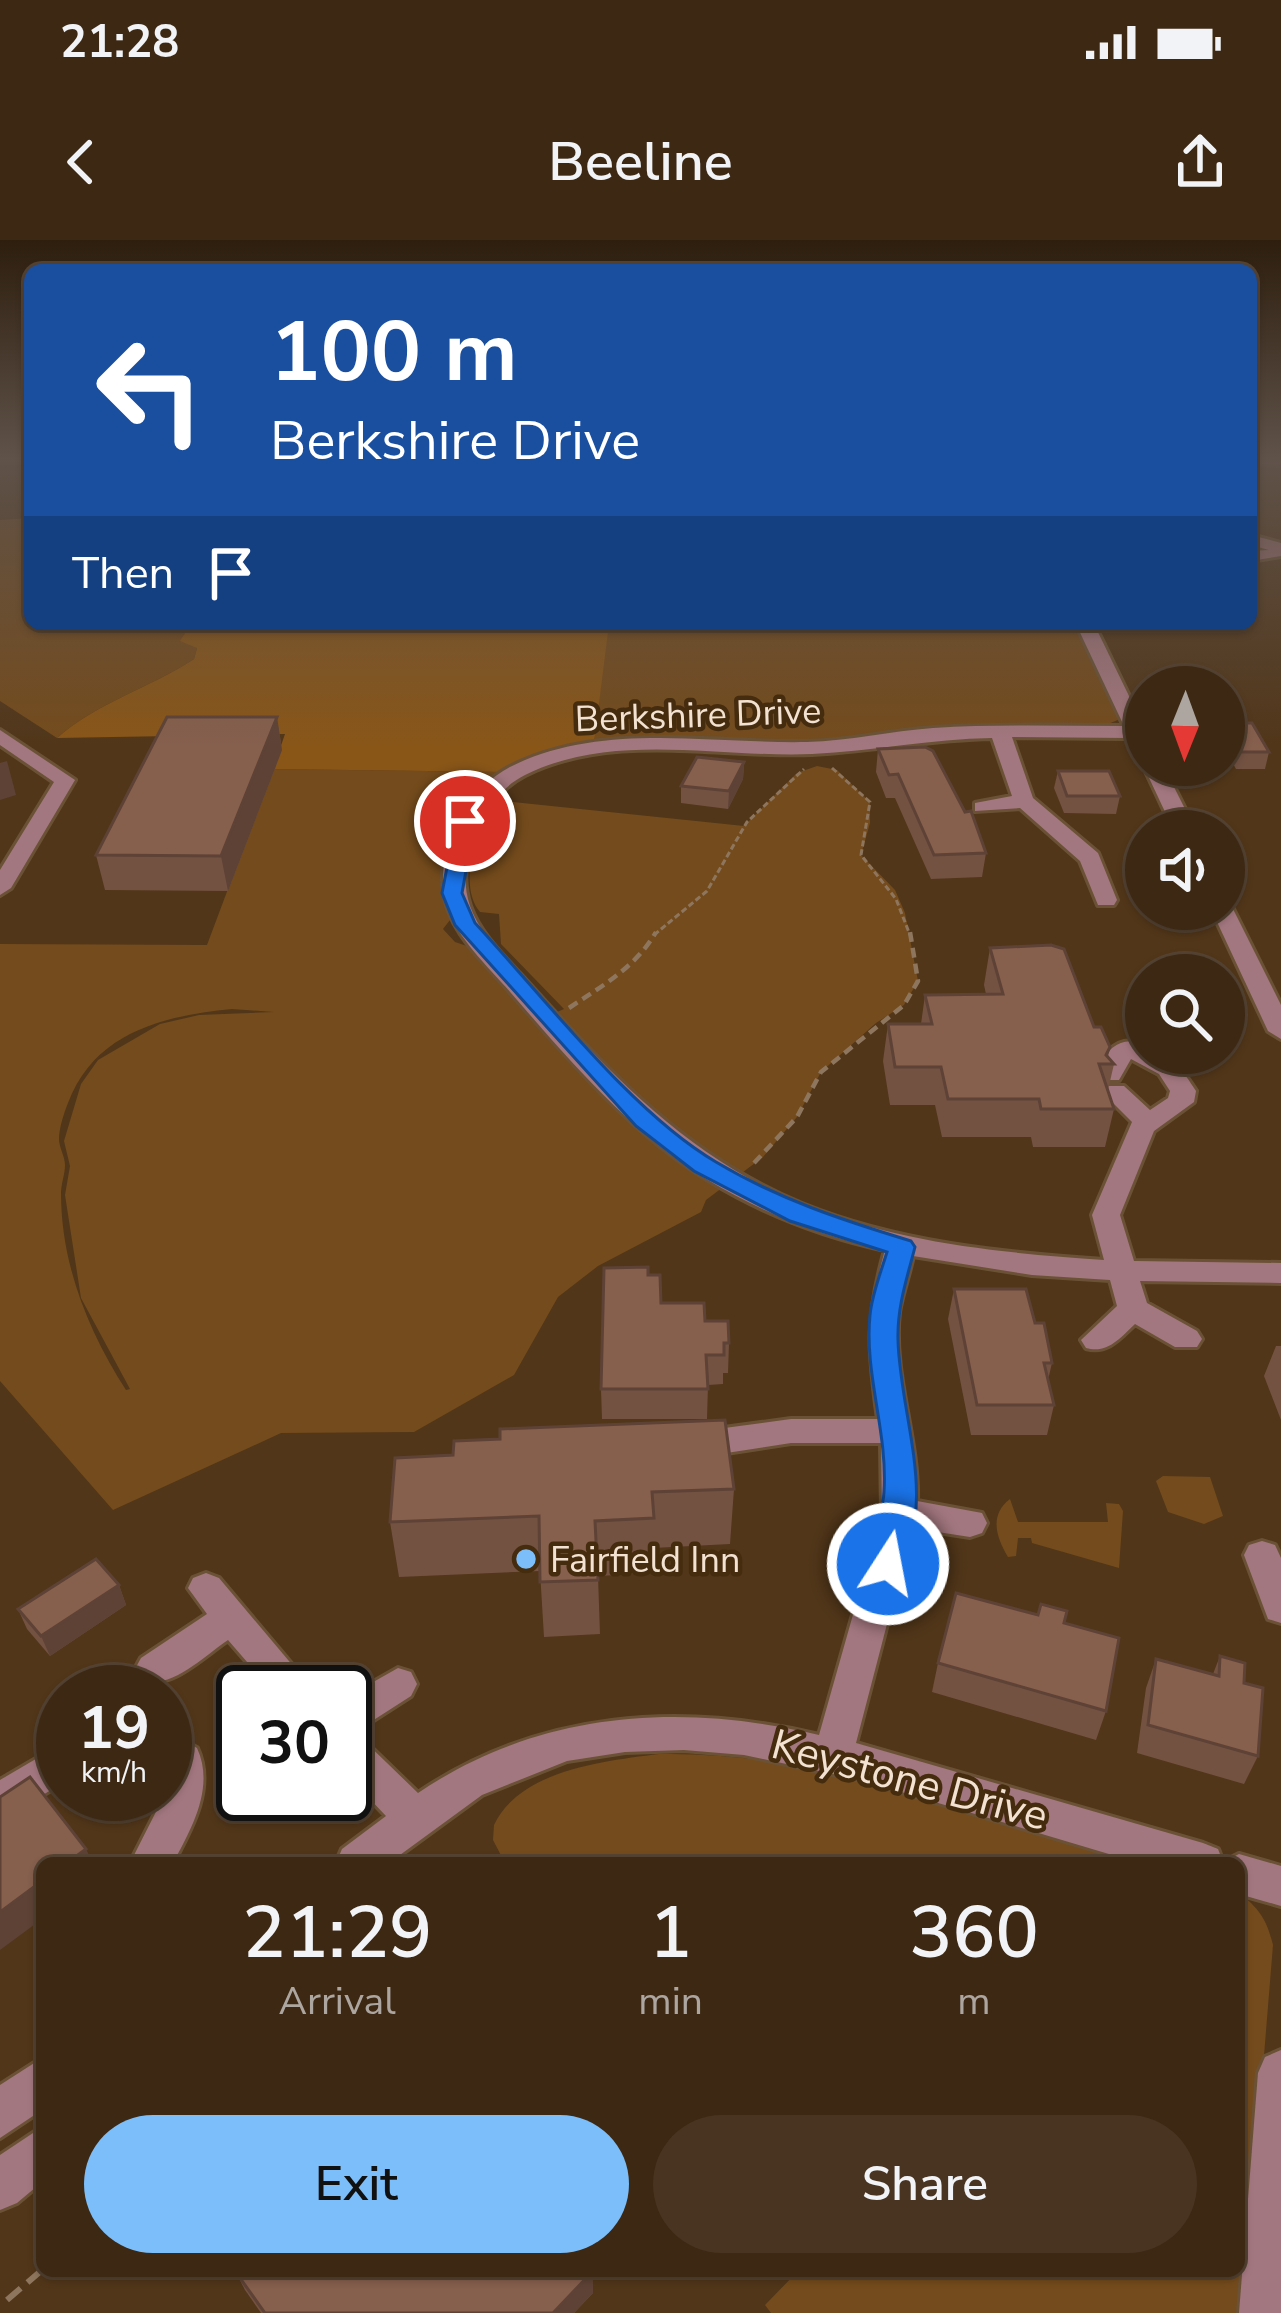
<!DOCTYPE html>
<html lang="en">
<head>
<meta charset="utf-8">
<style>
	body { margin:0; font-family:"Nunito Sans",sans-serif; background:#483421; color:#f1f3f6; height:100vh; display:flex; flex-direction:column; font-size:45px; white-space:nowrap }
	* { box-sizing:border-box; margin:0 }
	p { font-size:39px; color:#ada6a0 }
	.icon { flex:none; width:66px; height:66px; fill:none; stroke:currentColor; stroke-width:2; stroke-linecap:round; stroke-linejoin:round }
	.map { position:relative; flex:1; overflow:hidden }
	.side { position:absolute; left:36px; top:1617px; width:1209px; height:420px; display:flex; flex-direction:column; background:#3d2813; border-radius:18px; box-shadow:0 3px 9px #0004,0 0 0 3px #564433 }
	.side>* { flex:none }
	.banner { position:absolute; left:24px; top:24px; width:1233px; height:366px; border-radius:18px; box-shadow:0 3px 9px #0004,0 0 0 3px #564433; background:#1a4fa0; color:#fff; overflow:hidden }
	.needle { width:78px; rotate:181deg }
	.tools { position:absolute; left:1125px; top:426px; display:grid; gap:24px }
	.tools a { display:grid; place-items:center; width:120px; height:120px; border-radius:50%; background:#3d2813; box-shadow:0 3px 9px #0004,0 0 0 3px #564433; font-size:60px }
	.speed { position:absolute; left:36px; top:1425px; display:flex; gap:24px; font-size:60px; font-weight:700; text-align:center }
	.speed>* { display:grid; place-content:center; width:156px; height:156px; border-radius:50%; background:#3d2813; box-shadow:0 3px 9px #0004,0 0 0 3px #564433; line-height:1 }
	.speed small { font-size:30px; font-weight:400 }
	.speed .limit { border:6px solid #111; border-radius:18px; background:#fff; color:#111 }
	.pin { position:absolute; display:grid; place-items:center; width:102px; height:102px; color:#fff; margin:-51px; border:6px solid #fff; border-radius:50%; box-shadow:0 3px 12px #0007 }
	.me { position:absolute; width:132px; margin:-66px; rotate:11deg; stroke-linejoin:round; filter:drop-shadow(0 0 9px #0008) }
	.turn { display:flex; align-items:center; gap:42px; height:252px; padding:0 48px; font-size:54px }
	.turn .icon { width:156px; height:156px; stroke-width:2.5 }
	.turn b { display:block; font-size:84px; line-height:102px }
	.then { display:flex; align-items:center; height:114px; padding:0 48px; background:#0003; gap:24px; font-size:45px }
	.eta { display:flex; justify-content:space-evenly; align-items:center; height:204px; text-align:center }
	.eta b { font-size:72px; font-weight:600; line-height:84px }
	.primary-button { display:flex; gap:24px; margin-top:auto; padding:24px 48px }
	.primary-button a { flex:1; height:138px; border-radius:72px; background:#7cbef9; color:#111; font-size:48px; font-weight:600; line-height:138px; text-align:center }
	.primary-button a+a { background:#483421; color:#f1f3f6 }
	.status { display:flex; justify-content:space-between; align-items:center; height:84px; padding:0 60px; background:#3d2813; direction:ltr }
	.status svg { height:33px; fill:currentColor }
	header { display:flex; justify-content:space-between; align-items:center; height:156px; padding:0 48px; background:#3d2813; font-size:54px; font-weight:600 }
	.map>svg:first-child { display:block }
	.green { fill:#744b1c; fill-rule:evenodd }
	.forest { fill:#895618 }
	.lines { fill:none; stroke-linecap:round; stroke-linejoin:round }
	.minor-casing { stroke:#6b5236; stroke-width:6 }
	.path-far2 { stroke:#8e765e; stroke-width:3; stroke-dasharray:6 3; stroke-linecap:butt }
	.path-far1 { stroke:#8e765e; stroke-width:4.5; stroke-dasharray:10 6; stroke-linecap:butt }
	.path { stroke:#8e765e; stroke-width:6; stroke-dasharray:18 9; stroke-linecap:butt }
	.minor { fill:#a3777f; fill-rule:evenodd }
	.wall { fill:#735242 }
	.shaded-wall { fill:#5e4236 }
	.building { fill:#865f4d; stroke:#5e4236; stroke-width:3 }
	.route { fill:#1a73e8; stroke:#114b97; stroke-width:3 }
	.poi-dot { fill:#7cbef9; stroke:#462c0e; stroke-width:4.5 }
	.labels { text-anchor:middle; stroke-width:9; stroke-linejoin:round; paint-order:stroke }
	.street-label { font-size:36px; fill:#f3e2d1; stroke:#462c0e }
	.poi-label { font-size:36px; fill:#f3e2d1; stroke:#462c0e; text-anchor:start }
	.near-street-label { font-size:42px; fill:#f3e2d1; stroke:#462c0e }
</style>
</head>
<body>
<div class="status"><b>21:28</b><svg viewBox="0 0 49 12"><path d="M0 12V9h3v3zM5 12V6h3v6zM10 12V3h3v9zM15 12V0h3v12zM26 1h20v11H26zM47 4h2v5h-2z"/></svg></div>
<header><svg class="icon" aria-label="back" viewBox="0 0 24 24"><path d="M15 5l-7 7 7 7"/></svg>Beeline<svg class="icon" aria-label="share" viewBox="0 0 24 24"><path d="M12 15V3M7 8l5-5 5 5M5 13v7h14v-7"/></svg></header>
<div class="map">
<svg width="1281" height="2073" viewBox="0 0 1281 2073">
	<rect width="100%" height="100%" fill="#513619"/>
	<g class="green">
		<path d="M30 278V384H191L183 390 197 408 194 419C150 448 96 463 57 498L0 461V280Z"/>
		<polygon points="607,384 1077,384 1120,479 1101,487 896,492 801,503 594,503"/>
		<path d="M817 526 837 530 870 562V583L861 615 895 650 905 673 918 741 904 765 876 783 821 832 797 877 763 917 706 960 701 972 598 1026 558 1057 514 1135 414 1192 281 1193 113 1270 0 1141V704L207 705 273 529 503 532C453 563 432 624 450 680L443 689 455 702 473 708 548 776 564 769 501 704 499 674 480 672C457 645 477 586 494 560L744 586 797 533ZM232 769 274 772 199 775 160 784 98 820 81 844 64 901 70 926 65 955 81 1058 130 1149 126 1150C88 1091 61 1024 61 953 61 944 65 934 65 925 65 916 59 908 59 899 59 888 64 873 68 863 95 792 163 776 232 769Z"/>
		<polygon points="1163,1236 1210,1237 1223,1276 1204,1284 1168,1272 1156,1241"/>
		<path d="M1010 1259 1018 1282H1108L1106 1263 1119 1264 1123 1271 1119 1328 1032 1303 1031 1298H1018L1016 1316 1008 1317C996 1297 989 1275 1010 1259Z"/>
		<path d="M659 1514C824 1511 982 1575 1138 1623H505L493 1600 494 1585C520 1530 604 1521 659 1514Z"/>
		<path d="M1239 1653C1259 1668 1267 1680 1273 1705L1243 2073H771L765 2065 798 2031H1239Z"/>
	</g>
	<path class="forest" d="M191 384H609L594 503 548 513 503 532 273 529 285 494 57 498C96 463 150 448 194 419L197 408 180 401Z"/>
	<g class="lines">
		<g class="minor-casing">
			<g id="minor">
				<rect x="0" y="216" width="30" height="6"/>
				<polygon points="1251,216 1281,217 1281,225 1251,223"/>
				<polygon points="1251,295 1281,303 1281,316 1251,321 1251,311 1269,310 1251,305"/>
				<path d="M1076 384H1094L1146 491V510L1136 509 1130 498 1012 497 1033 558 1098 613 1117 660 1114 665H1098L1080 621 1020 568 975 571V563L1012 556 992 498C931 499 872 511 812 514 718 518 613 491 525 535 503 546 488 566 478 587 466 612 461 639 470 666 481 697 509 721 530 745 610 834 689 918 802 964 898 1003 1002 1013 1104 1020L1092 975 1132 882 1102 852 1106 846H1124L1150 870 1168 858 1170 851 1159 834 1131 819 1119 840H1101L1097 824C1111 806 1125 794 1146 806V813C1172 813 1183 831 1196 851L1194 862 1154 891 1120 975 1134 1021 1281 1023V1043L1140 1041 1147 1063 1197 1091 1202 1099 1197 1107H1175L1135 1084C1120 1098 1108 1114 1086 1108L1081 1100 1117 1066 1110 1040 1032 1035 913 1016C909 1035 902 1054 899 1072 892 1135 919 1198 917 1261L982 1273 987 1283 982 1293 970 1297 912 1288 856 1503 1203 1603 1218 1609 1223 1622 1239 1614 1281 1626V1666L1239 1654V1623H1139L861 1540 744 1515 684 1510 625 1512 567 1521 482 1555 389 1623H336L342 1609 386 1576 345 1533V1458L398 1428 411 1432 417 1444 411 1456 355 1492 418 1553C539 1471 680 1462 819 1495L882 1272 881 1203H791L687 1219 675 1215 670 1206 675 1197 687 1193 791 1179H878C868 1108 866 1079 885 1010 825 997 762 973 708 940 630 892 571 822 511 753 488 726 458 700 447 666 431 616 465 550 510 527 601 481 709 504 807 502 849 501 891 491 933 488 997 484 1061 486 1124 486Z"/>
				<polygon points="0,490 75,540 11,648 0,655 0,630 54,542 0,505"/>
				<polygon points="1146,521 1146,525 1163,525 1196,591 1174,591 1143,525"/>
				<polygon points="1224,663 1233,669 1281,765 1281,799 1268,791 1211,669 1224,669"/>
				<polygon points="1262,1301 1275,1305 1281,1318 1281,1383 1268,1379 1244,1315 1249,1305"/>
				<path d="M206 1333 219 1338 315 1452H273L228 1400C204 1416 170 1451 141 1440L135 1429 141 1418 207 1374 188 1348 193 1338Z"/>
				<path d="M165 1490 197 1508C215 1547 192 1588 173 1623H130L165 1554Z"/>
				<polygon points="63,1503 63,1543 0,1580 0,1540"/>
				<polygon points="1281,1810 1281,2073 1239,2073 1258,1833 1265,1817"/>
				<polygon points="42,1818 42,1870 0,1898 0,1845"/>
				<polygon points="42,1887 42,1942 17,1963 0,1970 0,1915"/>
			</g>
		</g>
		<g class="path-far2">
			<polyline points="832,528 870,562 861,615 896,659 910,695"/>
			<polyline points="654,695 707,651 747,582 804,529"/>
		</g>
		<g class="path-far1">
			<path d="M569 768C602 746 636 727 656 692"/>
			<polyline points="754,923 797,877 821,832 904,765 918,741 910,692"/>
		</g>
		<g class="path">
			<polyline points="38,1969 42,1975"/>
			<polyline points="7,2060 42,2030"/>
		</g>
		<use href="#minor" class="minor"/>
	</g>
	<g class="wall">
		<polygon points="277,477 282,510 228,651 105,650 96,615"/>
		<polygon points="1224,483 1269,512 1265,529 1236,529 1224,507"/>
		<polygon points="878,509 986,613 982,637 931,639 895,558 886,558 876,532"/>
		<polygon points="744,522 743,539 728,569 681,563 681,546"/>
		<polygon points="1058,531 1120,556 1116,574 1064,573 1054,548"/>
		<polygon points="990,708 1094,787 1110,807 1108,817 1114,824 1108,850 1114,869 1105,907 1033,907 1031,897 942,897 935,865 890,865 883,821 888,784 921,784 925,755 986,754 984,745"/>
		<polygon points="954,1049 1035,1083 1052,1123 1048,1140 1054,1165 1047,1195 971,1195 948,1079"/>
		<polygon points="661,1063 705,1081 729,1103 728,1133 723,1133 723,1144 708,1145 707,1179 602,1179 601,1149"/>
		<polygon points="1276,1106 1281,1106 1281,1180 1264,1136"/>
		<polygon points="395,1218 734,1249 730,1304 653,1308 653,1333 598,1336 600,1394 544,1397 540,1331 399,1337 390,1282"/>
		<polygon points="119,1345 126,1365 50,1416 27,1389 18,1369"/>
		<polygon points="1064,1383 1106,1471 1096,1500 932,1452 938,1423"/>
		<polygon points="1220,1416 1244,1443 1258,1516 1244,1544 1137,1513 1146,1448 1156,1419 1213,1434"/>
		<polygon points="235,2031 592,2032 593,2053 574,2073 261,2073 245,2050"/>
	</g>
	<g class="shaded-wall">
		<polygon points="277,477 282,510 228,651 221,616"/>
		<polygon points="7,521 16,555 0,560 0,523"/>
		<polygon points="744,522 743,539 728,569 729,551"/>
		<polygon points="119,1345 126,1365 50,1416 41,1396"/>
		<polygon points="86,1609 93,1623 67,1623"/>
		<polygon points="42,1641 42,1679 0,1710 0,1672"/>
		<polygon points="592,2032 593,2053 574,2073 553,2073"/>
	</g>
	<g class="building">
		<polygon points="167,477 277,477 221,616 96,615"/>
		<polygon points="1224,483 1252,483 1269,512 1241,512"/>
		<polygon points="925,507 933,511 965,572 971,571 986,613 934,615 898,534 889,535 878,509"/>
		<polygon points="697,517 744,522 729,551 681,546"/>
		<polygon points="1058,531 1109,531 1120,556 1067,556"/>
		<polygon points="1051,705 1064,709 1094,787 1101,787 1110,807 1106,815 1114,824 1099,824 1114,869 1041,869 1039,859 948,859 941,827 895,827 888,784 932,784 925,755 1003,754 990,708"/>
		<polygon points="648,1027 648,1035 660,1035 661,1063 704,1063 705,1081 728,1081 729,1103 724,1103 724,1115 706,1115 708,1149 601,1149 604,1028"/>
		<polygon points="954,1049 1026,1049 1035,1083 1044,1083 1052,1123 1044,1123 1054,1165 977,1165"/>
		<polygon points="725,1180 734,1249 652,1252 654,1278 595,1281 598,1340 540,1342 539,1276 390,1282 395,1218 453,1215 454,1201 500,1199 500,1189"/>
		<polygon points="96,1319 119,1345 41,1396 18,1369"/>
		<polygon points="956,1353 1038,1375 1041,1364 1067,1371 1064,1383 1119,1398 1106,1471 938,1423"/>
		<polygon points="1220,1416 1245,1423 1244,1443 1263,1448 1258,1516 1148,1485 1156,1419 1219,1436"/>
		<polygon points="30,1537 86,1609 67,1623 42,1623 42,1641 0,1672 0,1557"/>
		<polygon points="235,2031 591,2031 592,2032 553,2073 265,2073"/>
	</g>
	<linearGradient id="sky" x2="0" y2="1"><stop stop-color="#2d1e0e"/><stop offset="0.43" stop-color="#5f5249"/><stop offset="1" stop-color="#5f5249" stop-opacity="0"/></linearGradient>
	<rect width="1281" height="506" fill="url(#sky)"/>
	<path class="route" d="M465 576 475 581 462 653 475 683C543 756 632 873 716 922 778 959 842 980 911 1001L915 1007C907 1038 897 1067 898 1100 900 1177 938 1258 899 1333L888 1337 876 1333C866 1313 883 1275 884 1252 888 1192 864 1134 870 1075 872 1054 881 1032 887 1012L790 981 694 931 636 886 455 685 442 653 456 581Z"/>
	<circle class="poi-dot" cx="526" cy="1319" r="12"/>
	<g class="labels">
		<g class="street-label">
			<text transform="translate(698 474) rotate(-2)" y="13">Berkshire Drive</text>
		</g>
		<g class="poi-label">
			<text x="550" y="1332">Fairfield Inn</text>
		</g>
		<g class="near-street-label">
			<text transform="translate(910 1539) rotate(15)" y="15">Keystone Drive</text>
		</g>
	</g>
</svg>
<div class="tools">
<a><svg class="needle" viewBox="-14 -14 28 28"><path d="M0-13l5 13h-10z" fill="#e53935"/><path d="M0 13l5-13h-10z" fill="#ada6a0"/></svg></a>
<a><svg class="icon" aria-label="sound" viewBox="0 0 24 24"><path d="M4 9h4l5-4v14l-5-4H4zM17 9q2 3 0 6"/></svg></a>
<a><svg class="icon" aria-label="search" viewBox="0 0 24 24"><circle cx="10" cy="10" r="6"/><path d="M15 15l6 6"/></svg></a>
</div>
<div class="speed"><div>19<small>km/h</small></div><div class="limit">30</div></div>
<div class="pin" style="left:465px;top:581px;background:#d93025"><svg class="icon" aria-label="arrive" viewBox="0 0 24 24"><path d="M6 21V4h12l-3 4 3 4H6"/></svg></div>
<svg class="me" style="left:888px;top:1324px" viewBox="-20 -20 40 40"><circle r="17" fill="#1a73e8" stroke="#fff" stroke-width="3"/><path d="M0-11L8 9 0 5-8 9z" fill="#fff"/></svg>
<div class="banner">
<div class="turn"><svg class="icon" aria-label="left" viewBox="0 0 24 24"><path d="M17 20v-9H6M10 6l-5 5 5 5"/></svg><div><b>100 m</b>Berkshire Drive</div></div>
<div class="then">Then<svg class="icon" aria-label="arrive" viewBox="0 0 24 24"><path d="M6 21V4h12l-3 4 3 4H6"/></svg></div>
</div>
<section class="side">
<div class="eta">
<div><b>21:29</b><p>Arrival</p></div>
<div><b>1</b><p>min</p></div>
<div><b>360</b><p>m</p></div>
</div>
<div class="primary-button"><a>Exit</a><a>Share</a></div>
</section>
</div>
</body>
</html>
